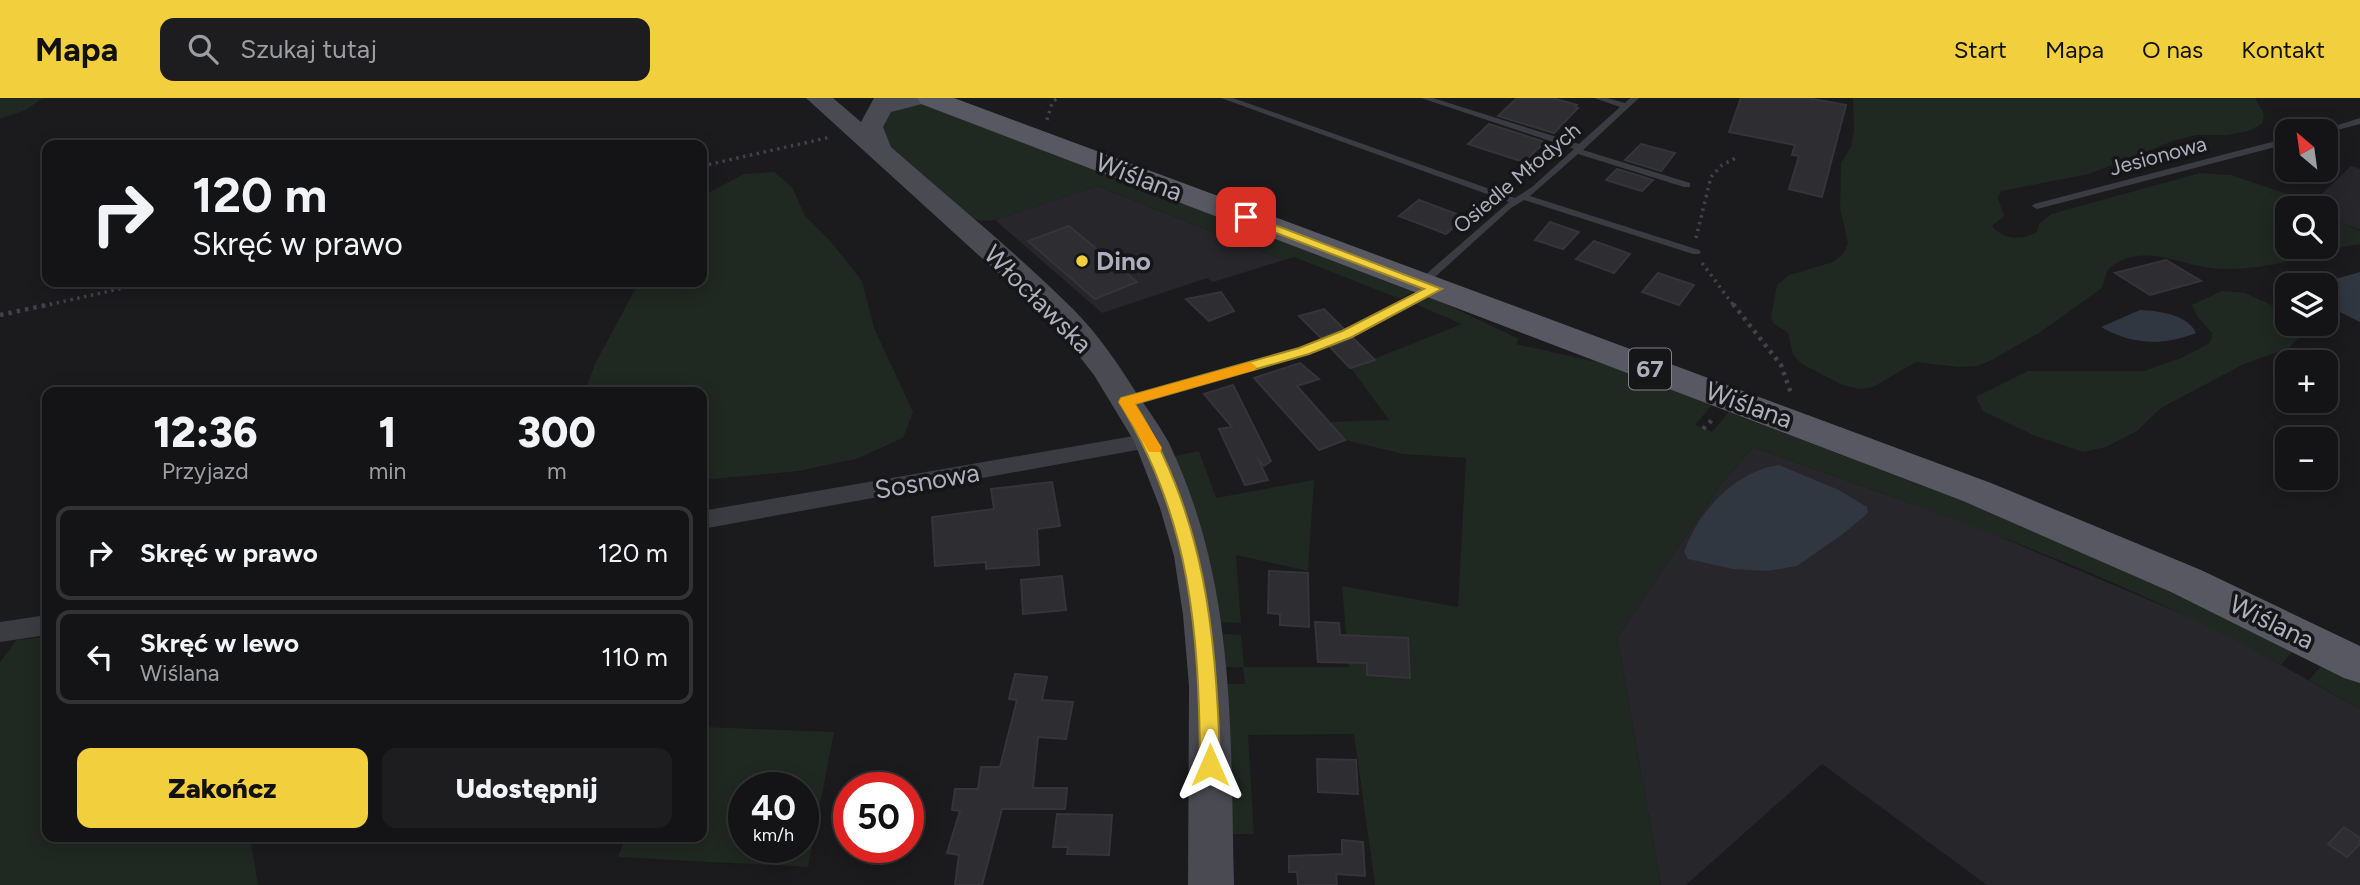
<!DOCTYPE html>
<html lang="pl">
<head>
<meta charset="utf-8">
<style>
	body { margin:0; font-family:Figtree,sans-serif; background:#1d1d1f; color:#f1f3f6; height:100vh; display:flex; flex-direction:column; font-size:26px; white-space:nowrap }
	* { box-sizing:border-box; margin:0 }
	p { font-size:23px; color:#9d9ea1 }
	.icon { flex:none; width:38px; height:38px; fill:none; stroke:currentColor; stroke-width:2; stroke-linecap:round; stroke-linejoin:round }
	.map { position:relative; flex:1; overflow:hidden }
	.side { position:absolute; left:42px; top:289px; width:665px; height:455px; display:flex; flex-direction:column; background:#141416; border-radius:14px; box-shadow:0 4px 18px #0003,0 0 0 2px #333335 }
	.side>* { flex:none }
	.top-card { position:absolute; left:42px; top:42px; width:665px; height:147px; border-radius:14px; box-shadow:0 4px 18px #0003,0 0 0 2px #333335; background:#141416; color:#f1f3f6; overflow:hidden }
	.needle { width:46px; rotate:331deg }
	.controls { position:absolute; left:2275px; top:21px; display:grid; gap:14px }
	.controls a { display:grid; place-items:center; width:63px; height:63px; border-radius:14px; background:#141416; box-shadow:0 4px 18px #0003,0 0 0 2px #333335; font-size:35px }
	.speed { position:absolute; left:728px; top:674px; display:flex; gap:14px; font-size:35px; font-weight:700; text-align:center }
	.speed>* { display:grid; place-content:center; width:91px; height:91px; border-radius:50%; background:#141416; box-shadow:0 4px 18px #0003,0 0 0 2px #333335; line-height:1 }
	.speed small { font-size:18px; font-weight:400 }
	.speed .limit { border:10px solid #d22; background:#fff; color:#111 }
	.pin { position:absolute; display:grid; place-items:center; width:60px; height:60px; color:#fff; margin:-30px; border-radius:14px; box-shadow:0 4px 10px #0006 }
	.me { position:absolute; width:77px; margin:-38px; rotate:0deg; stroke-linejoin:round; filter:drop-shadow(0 0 5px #0008) }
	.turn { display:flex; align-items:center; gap:24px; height:147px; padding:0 35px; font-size:32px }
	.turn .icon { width:91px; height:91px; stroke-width:2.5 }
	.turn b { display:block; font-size:49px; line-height:60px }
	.eta { display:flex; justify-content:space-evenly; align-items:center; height:119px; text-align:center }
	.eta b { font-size:42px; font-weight:800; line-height:49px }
	.cta { display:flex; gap:14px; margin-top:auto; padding:14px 35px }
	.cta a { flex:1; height:80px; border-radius:14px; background:#f2cf3d; color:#111; font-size:28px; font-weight:800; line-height:80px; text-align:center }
	.cta a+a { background:#1d1d1f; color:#f1f3f6 }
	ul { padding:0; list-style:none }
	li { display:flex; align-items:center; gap:21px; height:94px; margin:0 14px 10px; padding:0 21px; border:4px solid #333335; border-radius:14px }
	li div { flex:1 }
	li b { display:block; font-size:26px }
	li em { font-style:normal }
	header { display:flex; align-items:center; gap:42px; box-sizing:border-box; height:98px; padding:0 35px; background:#f2cf3d; color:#111 }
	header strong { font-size:33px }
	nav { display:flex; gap:38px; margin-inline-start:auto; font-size:24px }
	.search { width:490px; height:63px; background:#1d1d1f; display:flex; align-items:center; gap:18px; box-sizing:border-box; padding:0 24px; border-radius:14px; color:#9d9ea1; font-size:26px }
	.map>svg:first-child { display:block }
	.built { fill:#27262a }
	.green { fill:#202822; fill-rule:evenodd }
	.water { fill:#303741 }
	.building { fill:#2e2d31; stroke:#353439; stroke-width:2 }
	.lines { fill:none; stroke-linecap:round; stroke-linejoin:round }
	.path-far1 { stroke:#414249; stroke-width:3.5; stroke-dasharray:2.5 4.5; stroke-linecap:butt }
	.path { stroke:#414249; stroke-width:4.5; stroke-dasharray:3.5 5; stroke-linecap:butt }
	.lane { fill:#3b3c42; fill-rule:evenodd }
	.street { fill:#3b3c42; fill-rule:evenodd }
	.secondary { fill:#494a52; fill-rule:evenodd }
	.primary { fill:#575861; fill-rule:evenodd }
	.route { fill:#f2cf3d; stroke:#9d8728; stroke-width:2 }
	.slow { fill:#f59e0b }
	.poi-dot { fill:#f2cf3d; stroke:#161518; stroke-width:2.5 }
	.labels { text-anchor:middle; stroke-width:7; stroke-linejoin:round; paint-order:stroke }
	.far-street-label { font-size:21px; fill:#adb0bc; stroke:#161518 }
	.shield { fill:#161518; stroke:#80828b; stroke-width:2 }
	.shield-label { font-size:24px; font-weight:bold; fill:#adb0bc }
	.street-label { font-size:26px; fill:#adb0bc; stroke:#161518 }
	.poi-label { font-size:26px; font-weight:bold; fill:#adb0bc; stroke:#161518; text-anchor:start }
</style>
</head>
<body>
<header>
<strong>Mapa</strong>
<div class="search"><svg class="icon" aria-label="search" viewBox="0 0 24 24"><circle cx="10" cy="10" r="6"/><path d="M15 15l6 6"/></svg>Szukaj tutaj</div>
<nav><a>Start</a><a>Mapa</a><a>O nas</a><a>Kontakt</a></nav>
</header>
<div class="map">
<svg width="2360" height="787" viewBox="0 0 2360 787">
	<rect width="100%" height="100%" fill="#1b1a1d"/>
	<g class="built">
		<polygon points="2351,68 2360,71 2360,132 2326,119 2326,110 2307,110"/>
		<polygon points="1097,88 1284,162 1213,184 1207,180 1102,215 995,122"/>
		<polygon points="1753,349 1972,427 2213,529 2360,611 2360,787 1987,787 1822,666 1686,787 1661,787 1617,539 1722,385"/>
	</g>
	<g class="green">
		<polygon points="0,0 43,0 26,12 0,21"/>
		<path d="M1853 0H2255L2264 16 2262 26 2248 33 2228 37H2197L2176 42 2089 76 2001 93 1998 100 2004 118 1992 128C2005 143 2021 142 2037 134L2039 126 2051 116 2200 75 2231 77 2287 96 2316 110H2287V149H2326V117L2360 133V146C2342 148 2325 155 2307 159 2280 166 2249 172 2221 171 2182 170 2141 140 2107 173L2102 190 2039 235 1990 263 1977 268 1959 269 1916 264 1873 289 1859 291 1842 287 1802 266 1793 257 1788 235 1773 225 1771 219 1777 187 1789 177 1833 164 1843 156 1848 145 1840 110 1841 65 1851 48 1854 33Z"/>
		<polygon points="918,6 925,7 1414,193 1400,201 1294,159 1284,162 1097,88 995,122 981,123 968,118 892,50 882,38 881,22 890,14"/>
		<polygon points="774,74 792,89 805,118 832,145 862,183 874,230 913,314 903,340 856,361 798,373 702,382 702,294 585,294 595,266 639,184 702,184 702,98 744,76"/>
		<polygon points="2222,193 2245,195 2287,214 2287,226 2301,226 2306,232 2289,250 2244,266 2161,310 2137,333 2106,349 2083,354 2033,337 1983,313 1976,299 2028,273 2144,273 2181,260 2210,245 2213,236 2197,218 2192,207"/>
		<path d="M1429 198 1519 241 1516 246 1601 265 1712 307 1695 327 1712 334 1729 314 2036 431 2296 549 2281 567C2114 474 1932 413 1753 349L1722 385 1617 539 1661 787H1375L1354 636 1248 637 1254 736H1227L1223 586H1245L1243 569H1226L1223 536 1241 537 1244 569H1349L1342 488 1458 509 1466 360 1403 356 1345 342 1328 324 1389 322 1351 270 1462 226 1415 206Z"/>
		<polygon points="1199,353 1216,400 1314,382 1308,473 1236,457 1241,525 1218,524 1171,359"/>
		<polygon points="47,539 47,738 250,739 258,787 0,787 0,564 17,542"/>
		<polygon points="2327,561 2360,578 2360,611 2309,582"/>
		<path d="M702 629 834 634 808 769 618 759 626 739 702 738ZM744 690H803V749H744Z"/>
	</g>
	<g class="water">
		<polygon points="2360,174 2360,224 2326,207 2326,187 2315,187"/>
		<path d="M2140 212C2159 213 2187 216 2196 235 2163 248 2132 247 2101 229Z"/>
		<path d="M1779 367 1839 392 1867 409 1868 415 1843 436 1797 468 1767 473 1733 471 1688 461 1684 454C1698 413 1736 373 1779 367Z"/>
	</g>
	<g class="building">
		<polygon points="1517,0 1553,0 1577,7 1575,9 1578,10 1554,35 1498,18"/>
		<polygon points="1741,0 1808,0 1846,7 1822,99 1789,91 1799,58 1792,57 1795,47 1729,34"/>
		<polygon points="1489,26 1545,44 1524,64 1468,46"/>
		<polygon points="1641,46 1675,55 1661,73 1625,62"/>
		<polygon points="1617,71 1653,82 1642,93 1606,82"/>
		<polygon points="1419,102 1465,119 1446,136 1399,118"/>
		<polygon points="1550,124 1564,129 1579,134 1563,151 1535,142"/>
		<polygon points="1069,128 1137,184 1095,201 1028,143"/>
		<polygon points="1594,143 1608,148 1630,156 1614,175 1576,161"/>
		<polygon points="2166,162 2201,183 2150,197 2115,175"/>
		<polygon points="1658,175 1694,187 1679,207 1642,194"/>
		<polygon points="1221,194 1234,213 1209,223 1186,201"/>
		<polygon points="1324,211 1344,231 1321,240 1299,218"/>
		<polygon points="1353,240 1375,262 1350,270 1330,249"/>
		<polygon points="1300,265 1319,281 1297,288 1345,342 1319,352 1254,280"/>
		<polygon points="1233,287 1271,363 1264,368 1257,359 1268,382 1245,387 1219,331 1232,329 1204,296"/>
		<polygon points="1052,384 1060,428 1037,431 1039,467 986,471 986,464 935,468 932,419 994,411 991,391"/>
		<polygon points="1269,473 1308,475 1309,529 1280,527 1280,516 1268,515"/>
		<polygon points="1062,478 1066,512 1023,516 1021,482"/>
		<polygon points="1315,524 1339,525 1340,537 1408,540 1410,580 1367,577 1367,565 1318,564"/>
		<polygon points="1015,576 1047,579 1042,602 1073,604 1066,641 1038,639 1033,690 1067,690 1065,711 1002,711 982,787 955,787 959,757 947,755 960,713 952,712 955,691 978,691 981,669 1000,669 1017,602 1009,601"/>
		<polygon points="1317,661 1356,662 1358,696 1318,694"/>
		<polygon points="1057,716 1112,717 1109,757 1067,756 1068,749 1053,749"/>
		<polygon points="2344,729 2360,740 2360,746 2347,759 2328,746"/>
		<polygon points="1342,742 1363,744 1365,778 1336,776 1337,787 1298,787 1297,774 1289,774 1289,758 1342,756"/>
	</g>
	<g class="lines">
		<g class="path-far1">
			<polyline points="1047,22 1052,5 1057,0"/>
			<polyline points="702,68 831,39"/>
			<polyline points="1696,140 1711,79 1722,67 1738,59"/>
			<polyline points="1702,165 1734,208"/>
			<polyline points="43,208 150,184"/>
		</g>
		<g class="path">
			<polyline points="1733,206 1781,267 1792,298"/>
			<polyline points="0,217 51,206"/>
			<polyline points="1703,331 1712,322"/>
		</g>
		<g class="lane">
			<polygon points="1221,0 1233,0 1515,100 1532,89 1574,51 1421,0 1433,0 1579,46 1620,9 1594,0 1607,0 1625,5 1630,0 1639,0 1583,52 1690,85 1690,89 1684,89 1578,56 1530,98 1699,152 1701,154 1699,156 1693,156 1524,102 1511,110 1425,188 1417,188 1417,184 1509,104"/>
			<polygon points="2360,20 2360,26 2326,35 2326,33 2319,33"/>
			<polygon points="2287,40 2287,46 2037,111 2032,108 2034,106"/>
			<polygon points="1435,188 1440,191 1439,193 1351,238 1308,255 1127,308 1121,304 1123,301 1300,251 1343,234"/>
		</g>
		<g class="street">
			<polygon points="1151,335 1159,338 1163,343 1159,348 702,431 702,413"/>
			<polygon points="47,517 47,537 0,544 0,524"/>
		</g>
		<path class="secondary" d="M806 0H833L861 24 874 0H930L926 5 891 14 883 29 891 49C952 103 1016 154 1073 211 1098 236 1119 267 1137 296 1148 312 1160 328 1169 345 1237 488 1230 633 1234 787H1188L1189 588 1183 517 1174 458 1160 410 1134 343 1094 277 1053 225Z"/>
		<polygon class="primary" points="917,0 954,0 1991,385 2201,472 2360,548 2360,585 2344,580 2171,494 1963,403 921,6"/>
	</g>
	<path class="route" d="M1246 116 1442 191 1352 239 1309 256 1135 306C1205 417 1217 538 1220 667L1217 672 1210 675 1203 672 1200 667C1199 534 1191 420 1119 304L1121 300 1299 250 1342 233 1424 191 1242 122 1240 119Z"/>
	<polygon class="slow" points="1250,264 1257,269 1255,272 1135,306 1162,350 1160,354 1149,354 1119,304 1121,300"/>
	<circle class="poi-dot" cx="1082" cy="163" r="7"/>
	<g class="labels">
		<g class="far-street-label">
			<text transform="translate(2158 58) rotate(-15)" y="7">Jesionowa</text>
			<text transform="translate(1517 80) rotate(-40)" y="7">Osiedle Młodych</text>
		</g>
		<rect class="shield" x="1629" y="250.5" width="42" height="41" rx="5"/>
		<g class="shield-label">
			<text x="1650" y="279">67</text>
		</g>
		<g class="street-label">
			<text transform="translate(1139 79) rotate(21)" y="9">Wiślana</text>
			<text transform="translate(1038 201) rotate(45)" y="9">Włocławska</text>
			<text transform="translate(1749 307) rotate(20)" y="9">Wiślana</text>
			<text transform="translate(927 383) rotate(-10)" y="9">Sosnowa</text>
			<text transform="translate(2272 524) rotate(26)" y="9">Wiślana</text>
		</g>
		<g class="poi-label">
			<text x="1096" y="172">Dino</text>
		</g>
	</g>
</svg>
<div class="controls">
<a><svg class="needle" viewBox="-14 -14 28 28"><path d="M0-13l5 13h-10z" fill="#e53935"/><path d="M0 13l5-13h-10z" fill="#9d9ea1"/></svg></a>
<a><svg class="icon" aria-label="search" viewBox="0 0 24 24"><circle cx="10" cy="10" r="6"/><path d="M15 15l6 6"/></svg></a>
<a><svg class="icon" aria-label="layers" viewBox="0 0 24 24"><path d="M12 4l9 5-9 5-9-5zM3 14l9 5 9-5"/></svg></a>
<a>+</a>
<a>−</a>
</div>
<div class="speed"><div>40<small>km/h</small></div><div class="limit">50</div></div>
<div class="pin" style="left:1246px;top:119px;background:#d93025"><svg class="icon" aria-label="arrive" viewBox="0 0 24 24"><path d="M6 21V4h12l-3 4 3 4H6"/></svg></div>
<svg class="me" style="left:1210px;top:667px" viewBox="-20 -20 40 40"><path d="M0-17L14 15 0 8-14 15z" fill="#f2cf3d" stroke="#fff" stroke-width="4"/></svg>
<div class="top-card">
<div class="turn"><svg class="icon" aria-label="right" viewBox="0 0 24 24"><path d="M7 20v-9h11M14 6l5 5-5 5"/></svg><div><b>120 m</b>Skręć w prawo</div></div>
</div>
<section class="side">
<div class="eta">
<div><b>12:36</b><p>Przyjazd</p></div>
<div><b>1</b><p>min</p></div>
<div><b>300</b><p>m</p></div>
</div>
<ul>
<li><svg class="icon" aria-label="right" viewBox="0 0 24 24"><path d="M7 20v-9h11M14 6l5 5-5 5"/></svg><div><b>Skręć w prawo</b></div><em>120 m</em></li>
<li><svg class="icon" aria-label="left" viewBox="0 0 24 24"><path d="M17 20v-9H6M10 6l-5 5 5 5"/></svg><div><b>Skręć w lewo</b><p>Wiślana</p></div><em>110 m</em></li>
</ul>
<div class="cta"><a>Zakończ</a><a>Udostępnij</a></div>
</section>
</div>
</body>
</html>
